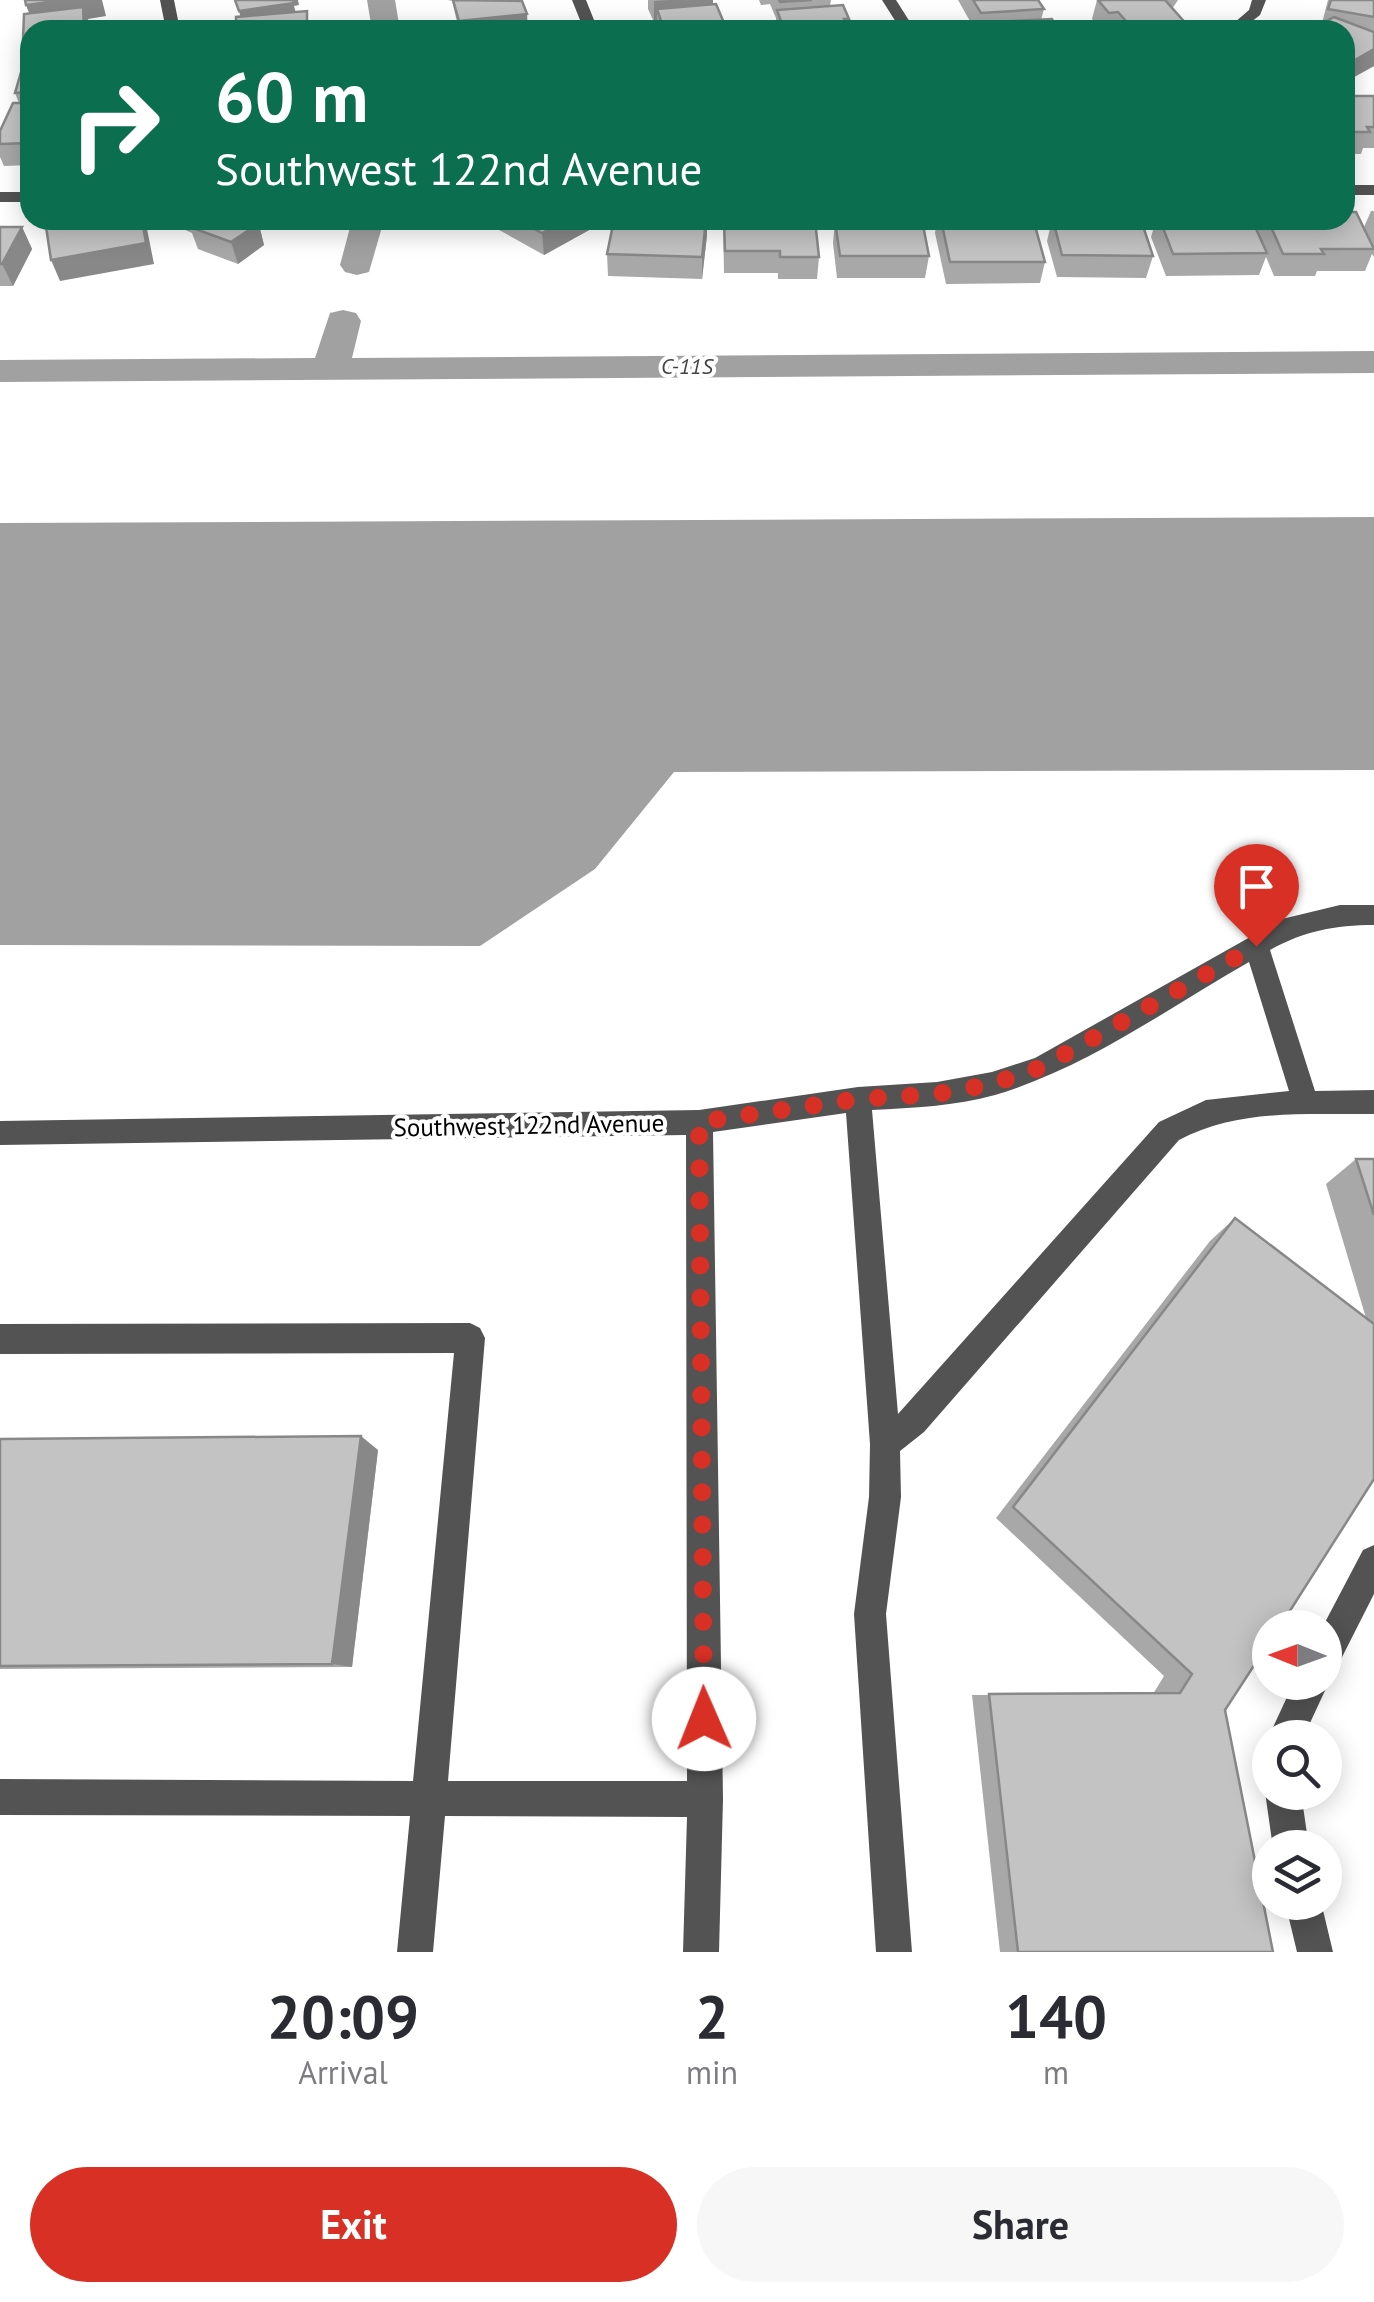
<!DOCTYPE html>
<html lang="en">
<head>
<meta charset="utf-8">
<style>
	body { margin:0; font-family:"PT Sans",sans-serif; background:#f7f7f7; color:#2b2b33; height:100vh; display:flex; flex-direction:column; font-size:38px; white-space:nowrap }
	* { box-sizing:border-box; margin:0 }
	p { font-size:32px; color:#7c7c81 }
	.icon { flex:none; width:55px; height:55px; fill:none; stroke:currentColor; stroke-width:2; stroke-linecap:round; stroke-linejoin:round }
	.map { position:relative; height:1952px; overflow:hidden }
	.sheet { display:flex; flex-direction:column; background:#fff; flex:1 }
	.sheet>* { flex:none }
	.top-card { position:absolute; left:20px; top:20px; width:1335px; height:210px; border-radius:30px; box-shadow:0 5px 25px #0003; background:#0b6e4f; color:#fff; overflow:hidden }
	.needle { width:65px; rotate:271deg }
	.tools { position:absolute; left:1252px; top:1610px; display:grid; gap:20px }
	.tools a { display:grid; place-items:center; width:90px; height:90px; border-radius:50%; background:#fff; box-shadow:0 5px 25px #0003; font-size:50px }
	.pin { position:absolute; display:grid; place-items:center; width:85px; height:85px; color:#fff; margin:-102px -42px; border-radius:50% 50% 50% 0; rotate:-45deg; box-shadow:0 0 10px #0007 }
	.pin .icon { rotate:45deg }
	.me { position:absolute; width:110px; margin:-55px; rotate:359deg; stroke-linejoin:round; filter:drop-shadow(0 0 8px #0008) }
	.turn { display:flex; align-items:center; gap:35px; height:210px; padding:0 30px; font-size:45px }
	.turn .icon { width:130px; height:130px; stroke-width:2.5 }
	.turn b { display:block; font-size:70px; line-height:85px }
	.eta { display:flex; justify-content:space-evenly; align-items:center; height:170px; text-align:center }
	.eta b { font-size:60px; font-weight:600; line-height:70px }
	.cta { display:flex; gap:20px; margin-top:auto; padding:20px 30px }
	.cta a { flex:1; height:115px; border-radius:60px; background:#d93025; color:#fff; font-size:40px; font-weight:600; line-height:115px; text-align:center }
	.cta a+a { background:#f7f7f7; color:#2b2b33 }
	.map>svg:first-child { display:block }
	.water { fill:#a1a1a1 }
	.lines { fill:none; stroke-linecap:round; stroke-linejoin:round }
	.canal { fill:#a1a1a1; fill-rule:evenodd }
	.minor { fill:#535353; fill-rule:evenodd }
	.wall { fill:#a8a8a8 }
	.shaded-wall { fill:#888 }
	.building { fill:#c3c3c3; stroke:#888; stroke-width:2.5 }
	.route { stroke:#d93025; stroke-width:18; stroke-dasharray:0 32.4 }
	.labels { text-anchor:middle; stroke-width:8; stroke-linejoin:round; paint-order:stroke }
	.far-water-label { font-size:22px; font-style:italic; fill:#424242; stroke:#fff }
	.street-label { font-size:25px; fill:#000; stroke:#fff }
</style>
</head>
<body>
<div class="map">
<svg width="1374" height="1952" viewBox="0 0 1374 1952">
	<rect width="100%" height="100%" fill="#fff"/>
	<polygon class="water" points="1374,517 1374,770 674,772 595,869 480,946 0,945 0,523"/>
	<g class="lines">
		<g class="canal">
			<polygon points="367,0 395,0 400,30 372,30"/>
			<polygon points="352,220 384,220 369,272 357,275 345,272 340,265"/>
			<polygon points="343,310 356,313 361,321 352,358 1374,351 1374,373 0,382 0,360 315,358 330,313"/>
		</g>
		<g class="minor">
			<polygon points="160,0 174,0 180,30 166,30"/>
			<polygon points="572,0 586,0 598,30 584,30"/>
			<polygon points="882,0 896,0 915,30 901,30"/>
			<polygon points="1252,0 1266,0 1260,15 1246,26 1236,26 1234,23 1249,10"/>
			<rect x="1345" y="185" width="29" height="10"/>
			<rect x="0" y="192" width="30" height="10"/>
			<path d="M1340 905H1374V925C1335 925 1304 931 1270 950L1315 1091 1374 1090V1114C1307 1115 1239 1108 1179 1140L924 1432 900 1451 901 1497 886 1614 912 1952H876L854 1614 869 1497 870 1444 846 1113 713 1132 723 1799 719 1952H683L687 1817 445 1816 433 1952H397L410 1816 0 1815V1779L413 1781 454 1353 0 1354V1324L470 1323 480 1328 485 1338 448 1781H687L686 1135 0 1145V1121L699 1110 858 1087 937 1082 992 1072 1035 1058 1282 919ZM1249 962 1289 1091 1206 1100 1159 1122 898 1414 872 1110C913 1108 955 1106 995 1095 1086 1068 1167 1009 1249 962Z"/>
			<polygon points="1374,1545 1374,1594 1337,1667 1325,1672 1325,1628 1322,1628 1363,1550"/>
			<polygon points="1325,1673 1329,1682 1303,1738 1270,1738 1270,1743 1268,1738 1294,1682 1325,1682"/>
			<polygon points="1270,1781 1270,1792 1301,1792 1309,1848 1273,1848 1265,1792"/>
			<polygon points="1285,1902 1321,1902 1333,1952 1297,1952"/>
		</g>
	</g>
	<g class="wall">
		<polygon points="448,0 512,0 528,30 459,30 452,1"/>
		<polygon points="648,0 713,0 713,4 727,30 658,30 657,22 654,22 648,9"/>
		<polygon points="759,0 831,0 830,6 849,19 849,30 776,30 776,18 770,4 761,5"/>
		<polygon points="958,0 1039,0 1044,9 1041,20 1057,30 975,30"/>
		<polygon points="1097,0 1178,0 1172,9 1189,27 1188,30 1101,30 1092,19"/>
		<polygon points="1328,0 1374,0 1374,66 1345,82 1345,30 1315,30 1317,26 1322,23"/>
		<polygon points="30,92 30,165 4,166 0,157 0,131 19,103 15,93"/>
		<polygon points="1345,96 1374,96 1374,148 1363,148 1361,154 1345,154"/>
		<polygon points="1371,211 1374,211 1374,257 1372,254 1365,271 1317,271 1315,276 1274,276 1266,257 1259,275 1166,276 1151,237 1156,220 1252,220 1257,231 1261,220 1345,220 1364,227"/>
		<polygon points="163,220 273,220 260,229 264,245 238,264 198,249 192,233"/>
		<polygon points="489,220 599,220 600,224 544,255 490,225"/>
		<polygon points="723,220 819,257 817,279 778,279 778,273 724,273"/>
		<polygon points="922,220 929,256 925,278 837,278 833,243 835,221"/>
		<polygon points="937,220 973,220 974,222 1045,262 1040,283 946,284 935,233"/>
		<polygon points="1052,220 1153,256 1146,278 1057,277 1047,241"/>
		<polygon points="0,227 22,227 32,249 13,286 0,286"/>
		<polygon points="707,235 702,279 608,276 607,254"/>
		<polygon points="1356,1159 1374,1159 1374,1479 1225,1710 1273,1952 1000,1952 972,1695 1153,1694 1164,1676 996,1518 1210,1241 1235,1218 1366,1318 1326,1184"/>
		<polygon points="0,1439 378,1450 352,1667 0,1669"/>
	</g>
	<g class="shaded-wall">
		<polygon points="66,0 102,0 106,16 88,19 91,28 34,26 26,5"/>
		<polygon points="291,0 298,0 299,5 294,6 299,24 244,30 239,11"/>
		<polygon points="668,0 713,0 713,16 657,9 657,22 654,22 654,1"/>
		<polygon points="527,14 528,30 461,30 459,21"/>
		<polygon points="23,40 30,40 30,58"/>
		<polygon points="1374,49 1374,66 1345,82 1345,72 1348,64"/>
		<polygon points="142,220 144,220 147,229 154,264 60,281 51,260"/>
		<polygon points="240,220 273,220 260,229 264,245 238,264 231,242"/>
		<polygon points="566,220 599,220 600,224 544,255 542,233"/>
		<polygon points="707,220 707,235 702,279 702,257"/>
		<polygon points="22,227 32,249 13,286 2,264"/>
		<polygon points="361,1436 378,1450 352,1667 332,1664"/>
	</g>
	<g class="building">
		<polygon points="25,0 66,0 26,5"/>
		<polygon points="235,0 293,0 294,3 239,11"/>
		<polygon points="453,0 522,1 527,14 459,21"/>
		<polygon points="779,0 812,0 780,2"/>
		<polygon points="973,0 1038,0 1044,9 981,13"/>
		<polygon points="1098,0 1165,0 1189,27 1158,30 1134,30 1118,12 1109,13"/>
		<polygon points="1331,0 1374,0 1374,17 1328,9"/>
		<polygon points="716,4 727,30 664,30 657,9"/>
		<polygon points="843,5 849,19 844,19 849,30 794,30 792,23 782,24 777,10"/>
		<polygon points="83,7 84,27 100,25 101,30 30,30 30,40 23,40 24,14"/>
		<polygon points="307,11 307,26 298,27 298,30 236,30 236,17"/>
		<polygon points="1334,17 1374,32 1374,49 1348,64 1345,63 1345,30 1322,30 1324,29 1317,26"/>
		<polygon points="1052,19 1057,30 997,30 993,22"/>
		<polygon points="512,25 513,30 466,30 466,28"/>
		<polygon points="26,55 30,55 30,92 15,93"/>
		<polygon points="1345,96 1374,96 1374,127 1367,127 1370,132 1345,132"/>
		<polygon points="13,103 30,103 30,143 0,144 0,131"/>
		<polygon points="1345,212 1356,212 1374,249 1321,249 1324,254 1283,254 1268,220 1345,220"/>
		<polygon points="45,220 142,220 146,243 51,260"/>
		<polygon points="201,220 248,220 258,224 231,242 190,227"/>
		<polygon points="518,220 566,220 542,233"/>
		<polygon points="614,220 706,220 702,257 607,254"/>
		<polygon points="724,220 815,220 819,257 780,257 780,251 725,251"/>
		<polygon points="874,220 922,220 929,256 840,256 835,221"/>
		<polygon points="941,220 973,220 974,222 1034,222 1045,262 950,262"/>
		<polygon points="1053,220 1141,220 1153,256 1062,255"/>
		<polygon points="1160,220 1252,220 1267,253 1173,254"/>
		<polygon points="0,227 22,227 2,264 0,264"/>
		<polygon points="1356,1159 1374,1159 1374,1215"/>
		<polygon points="1235,1218 1374,1324 1374,1479 1279,1628 1270,1628 1270,1641 1225,1710 1273,1952 1018,1952 989,1694 1180,1693 1192,1674 1013,1507"/>
		<polygon points="361,1436 332,1664 0,1666 0,1439"/>
	</g>
	<g class="lines">
		<polyline class="route" points="704,1719 699,1122 858,1099 937,1094 992,1084 1042,1067 1256,946"/>
	</g>
	<g class="labels">
		<g class="far-water-label">
			<text x="687" y="374">C-11S</text>
		</g>
		<g class="street-label">
			<text transform="translate(529 1125) rotate(-1)" y="9">Southwest 122nd Avenue</text>
		</g>
	</g>
</svg>
<div class="tools">
<a><svg class="needle" viewBox="-14 -14 28 28"><path d="M0-13l5 13h-10z" fill="#e53935"/><path d="M0 13l5-13h-10z" fill="#7c7c81"/></svg></a>
<a><svg class="icon" aria-label="search" viewBox="0 0 24 24"><circle cx="10" cy="10" r="6"/><path d="M15 15l6 6"/></svg></a>
<a><svg class="icon" aria-label="layers" viewBox="0 0 24 24"><path d="M12 4l9 5-9 5-9-5zM3 14l9 5 9-5"/></svg></a>
</div>
<div class="pin" style="left:1256px;top:946px;background:#d93025"><svg class="icon" aria-label="arrive" viewBox="0 0 24 24"><path d="M6 21V4h12l-3 4 3 4H6"/></svg></div>
<svg class="me" style="left:704px;top:1719px" viewBox="-20 -20 40 40"><circle r="19" fill="#fff"/><path d="M0-13L10 11 0 6-10 11z" fill="#d93025"/></svg>
<div class="top-card">
<div class="turn"><svg class="icon" aria-label="right" viewBox="0 0 24 24"><path d="M7 20v-9h11M14 6l5 5-5 5"/></svg><div><b>60 m</b>Southwest 122nd Avenue</div></div>
</div>
</div>
<section class="sheet">
<div class="eta">
<div><b>20:09</b><p>Arrival</p></div>
<div><b>2</b><p>min</p></div>
<div><b>140</b><p>m</p></div>
</div>
<div class="cta"><a>Exit</a><a>Share</a></div>
</section>
</body>
</html>
